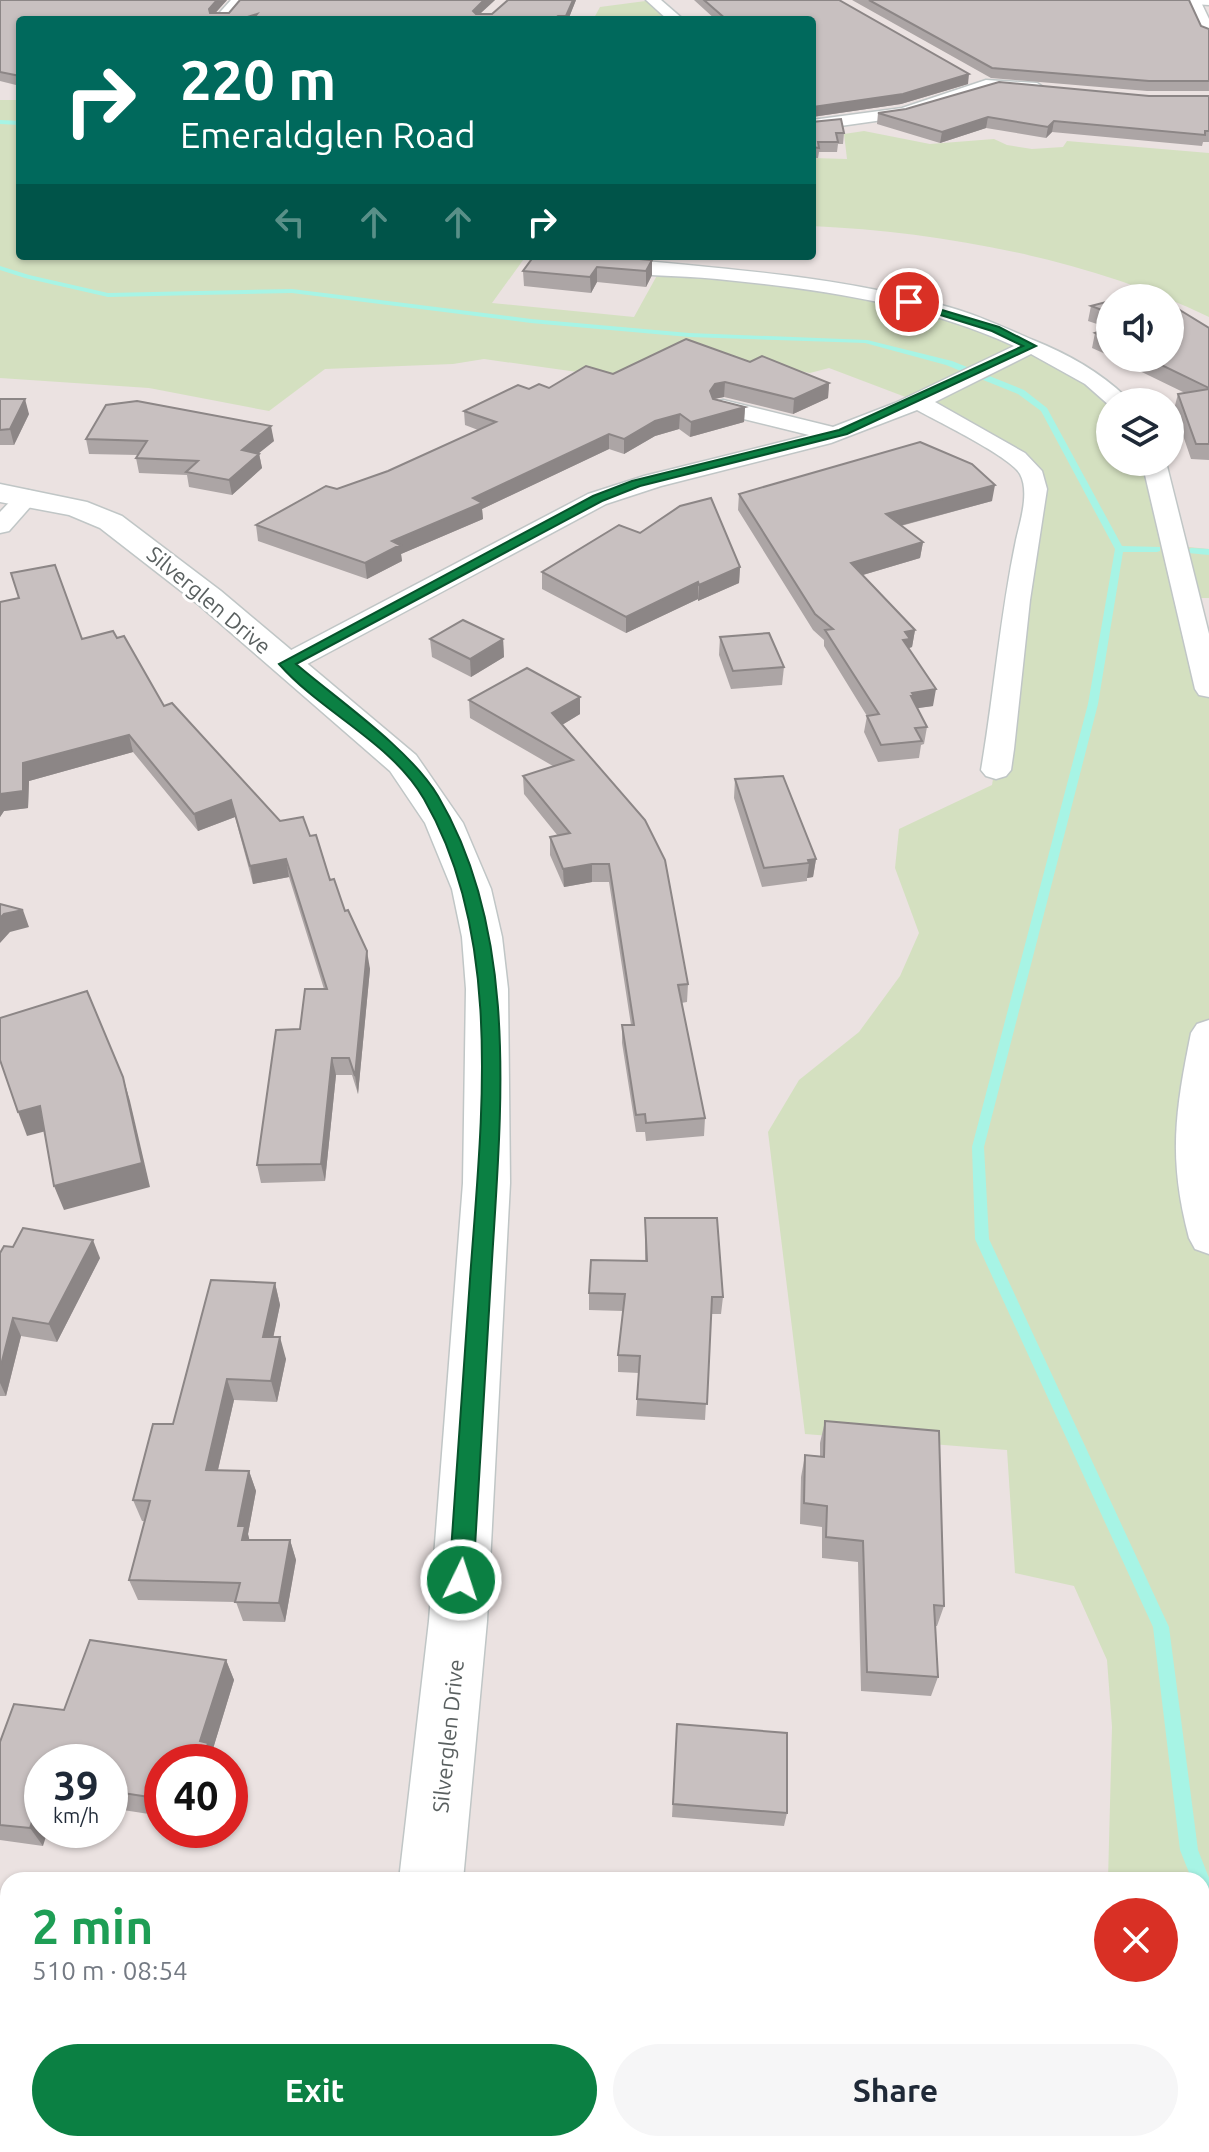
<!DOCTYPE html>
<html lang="en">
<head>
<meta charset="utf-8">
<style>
	body { margin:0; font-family:Ubuntu,sans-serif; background:#f6f6f7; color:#1f2937; height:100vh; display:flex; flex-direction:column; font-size:30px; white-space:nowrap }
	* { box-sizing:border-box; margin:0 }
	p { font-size:26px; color:#747a83 }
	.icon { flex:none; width:44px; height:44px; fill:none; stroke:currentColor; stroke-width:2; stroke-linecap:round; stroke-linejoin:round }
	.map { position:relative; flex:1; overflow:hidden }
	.details { position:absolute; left:0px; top:1872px; width:1210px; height:280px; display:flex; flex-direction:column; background:#fff; border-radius:24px 24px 0 0; box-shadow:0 2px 6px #0004 }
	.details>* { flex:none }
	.banner { position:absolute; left:16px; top:16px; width:800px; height:244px; border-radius:8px; box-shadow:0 2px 6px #0004; background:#00695c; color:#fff; overflow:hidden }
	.buttons { position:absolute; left:1096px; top:284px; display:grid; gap:16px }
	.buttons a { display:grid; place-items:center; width:88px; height:88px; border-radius:50%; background:#fff; box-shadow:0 2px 6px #0004; font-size:40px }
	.speed { position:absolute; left:24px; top:1744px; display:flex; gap:16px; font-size:40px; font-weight:700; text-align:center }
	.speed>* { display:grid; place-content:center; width:104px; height:104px; border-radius:50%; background:#fff; box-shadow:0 2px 6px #0004; line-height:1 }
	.speed small { font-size:20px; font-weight:400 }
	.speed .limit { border:12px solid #d22; background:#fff; color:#111 }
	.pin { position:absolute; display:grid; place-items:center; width:68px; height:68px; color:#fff; margin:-34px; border:4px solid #fff; border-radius:50%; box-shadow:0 2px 8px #0007 }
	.me { position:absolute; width:88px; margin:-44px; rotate:4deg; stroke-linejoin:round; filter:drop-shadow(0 0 6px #0008) }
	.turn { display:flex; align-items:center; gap:28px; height:168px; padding:0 32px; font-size:36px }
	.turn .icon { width:104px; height:104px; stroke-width:2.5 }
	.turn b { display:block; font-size:56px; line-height:68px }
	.lanes { display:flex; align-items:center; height:76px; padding:0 32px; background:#0003; justify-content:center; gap:40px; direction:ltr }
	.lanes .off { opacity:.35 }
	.round { display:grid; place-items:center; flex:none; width:84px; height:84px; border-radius:42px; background:#f6f6f7 }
	.headline { display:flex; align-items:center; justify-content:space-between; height:136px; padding:0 32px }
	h1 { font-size:48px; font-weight:700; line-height:60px; color:#1e9e55 }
	.primary-button { display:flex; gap:16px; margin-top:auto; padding:16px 32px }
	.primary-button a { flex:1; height:92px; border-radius:48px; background:#0b8043; color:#fff; font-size:32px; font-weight:700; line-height:92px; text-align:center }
	.primary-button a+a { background:#f6f6f7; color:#1f2937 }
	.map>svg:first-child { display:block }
	.green { fill:#d4e0c0 }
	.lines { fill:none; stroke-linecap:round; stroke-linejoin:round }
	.stream { fill:#a7f4e5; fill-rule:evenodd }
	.minor-casing { stroke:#c0c6c6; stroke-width:3 }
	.tertiary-casing { stroke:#c0c6c6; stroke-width:3 }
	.minor { fill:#fff; fill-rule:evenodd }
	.tertiary { fill:#fff; fill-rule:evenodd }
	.wall { fill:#aca5a5 }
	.shaded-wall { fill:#8c8686 }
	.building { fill:#c8c0c0; stroke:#8c8686; stroke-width:2 }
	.route { fill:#0b8043; stroke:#07532c; stroke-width:2 }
	.labels { text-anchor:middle; stroke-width:6; stroke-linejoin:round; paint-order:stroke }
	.street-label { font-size:22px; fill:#5a6060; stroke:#fff }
</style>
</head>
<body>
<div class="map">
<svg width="1209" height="2152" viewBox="0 0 1209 2152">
	<rect width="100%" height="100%" fill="#ebe2e1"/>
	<g class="green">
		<polygon points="653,0 676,20 593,20 600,7"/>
		<polygon points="0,100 20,100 20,256 526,256 492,303 634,317 660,270 777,280 930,309 1088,376 1110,402 1110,462 1153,462 1178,546 1209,549 1209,598 1192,598 1209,667 1209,2152 1085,2152 1086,2144 1202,2144 1202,1880 1108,1880 1112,1727 1107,1660 1074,1586 1015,1573 1007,1450 805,1434 768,1132 799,1080 859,1032 900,976 919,933 895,868 899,829 992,785 1006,705 1028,470 916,401 829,368 810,373 694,351 620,378 484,359 453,364 325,369 269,411 149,388 0,378"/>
		<path d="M864 131 930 144 994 139 1007 145 1032 149 1063 147 1067 141 1209 153V317C1092 260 944 232 812 226V158L847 159 844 134Z"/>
	</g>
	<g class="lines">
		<g class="stream">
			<polygon points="0,120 20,121 20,125 0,124"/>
			<polygon points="0,266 29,275 108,293 292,289 531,319 689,333 867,340 952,361 1024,390 1047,408 1122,546 1160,547 1160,551 1157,552 1123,552 1098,704 984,1147 989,1239 1169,1627 1198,1850 1209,1878 1209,1911 1202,1906 1202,1880 1192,1880 1180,1850 1153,1627 975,1239 972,1147 1088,704 1115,549 1041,411 1018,394 946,365 865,343 689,337 531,323 292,293 108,297 25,278 0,270"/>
			<polygon points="1191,548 1209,549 1209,555 1188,553 1187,551"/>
		</g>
		<g class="minor-casing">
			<g id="minor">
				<polygon points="231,0 246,0 228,20 213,20"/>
				<polygon points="646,0 661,0 684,20 668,20"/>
				<polygon points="1186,0 1200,0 1209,19 1209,38 1202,34"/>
				<polygon points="986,80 1037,83 1045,88 1037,93 987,90 904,117 812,130 812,120 902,108"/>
				<path d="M602 257C716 268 830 275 941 305 973 313 1003 327 1033 340 1066 353 1100 372 1126 397L1129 402H1110V406L1085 384 1031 354 935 402 1025 453 1042 471 1047 489 1030 600 1014 749 1011 770 1006 776 996 779 986 776 981 770C994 694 1000 616 1016 540 1020 522 1030 492 1020 474 1011 457 937 421 917 410L831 443 661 486 606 504 296 670 286 672 276 670 272 664 276 658 588 494 644 476 809 435 715 412 712 407 715 402 723 400 833 427 895 403 1014 346C920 303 819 289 717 279 677 275 634 277 595 267L592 263 595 259Z"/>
				<polygon points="1142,462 1166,462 1209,634 1209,697 1199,695 1195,689"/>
				<polygon points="27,490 35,492 39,497 9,531 0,533 0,512 19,492"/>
				<path d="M1209 1020V1254L1195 1249 1189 1238C1168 1159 1175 1112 1191 1033L1197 1024Z"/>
			</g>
		</g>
		<g class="tertiary-casing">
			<g id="tertiary">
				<polygon points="1191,0 1209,0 1209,5 1193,4"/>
				<polygon points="0,484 87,502 122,516 221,591 416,755 463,823 491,889 502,937 508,989 510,1183 487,1621 463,1880 399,1880 429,1621 463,1183 466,989 462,937 452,889 425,823 390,771 199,605 100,528 69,515 0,502"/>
				<polygon points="356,2144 428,2144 427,2152 355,2152"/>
			</g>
		</g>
		<use href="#minor" class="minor"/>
		<use href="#tertiary" class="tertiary"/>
	</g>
	<g class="wall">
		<polygon points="0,0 227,0 215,13 495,0 480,14 492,14 576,0 568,20 20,20 20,86 0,81"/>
		<polygon points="694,0 839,0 968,84 901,104 812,117 812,20 716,20"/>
		<polygon points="852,0 1189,0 1201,26 1209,29 1209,91 1147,91 991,78"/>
		<polygon points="1149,96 1209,96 1209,142 1203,142 1202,146 1052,132 1046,138 986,128 940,143 877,124 878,113"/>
		<polygon points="812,122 844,133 843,144 838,144 837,152 819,152 818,158 812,158"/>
		<polygon points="652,260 652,275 646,287 597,282 591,293 524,286 523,271"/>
		<polygon points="1110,301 1110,356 1092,348 1095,333 1109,328 1088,321 1091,306"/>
		<polygon points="1209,328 1209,460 1191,459 1174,409 1178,394 1185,393 1113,358 1170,358"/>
		<polygon points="750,362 829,383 828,398 793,414 724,397 714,399 745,407 744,422 690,437 679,429 655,436 624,454 609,449 482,509 483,519 401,554 402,561 367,579 258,541 256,525 337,489 388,471 478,430 465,425 464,411 529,389 549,388 613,374"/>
		<polygon points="0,399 29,414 14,445 0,445"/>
		<polygon points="86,439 274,441 259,453 262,468 232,495 189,487 187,475 139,473 136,458 138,455 89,454"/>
		<polygon points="739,494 992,501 901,526 923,542 920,558 863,575 915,630 912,647 909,648 909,649 933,706 917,708 927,727 924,744 921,745 919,758 878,762 864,732 867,716 824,646 824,640 813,630 738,510"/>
		<polygon points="640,533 740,567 739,583 698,601 698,599 626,633 542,589 542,572"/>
		<polygon points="0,602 82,639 117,638 164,706 280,821 310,836 345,911 370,969 358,1094 352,1075 336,1075 325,1181 261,1183 257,1165 300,1029 324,989 289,877 253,884 235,817 198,831 133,752 29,781 28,808 4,811 0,817"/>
		<polygon points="720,637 784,667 782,685 731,689 719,655"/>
		<polygon points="430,639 503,639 504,657 471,677 432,657"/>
		<polygon points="580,697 580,714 562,725 688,984 687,1002 681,1003 705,1118 704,1136 646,1141 645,1132 636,1132 622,1043 622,1025 631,1025 609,882 592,882 564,887 550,855 550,837 558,836 524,794 523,776 553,766 470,718 469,700"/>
		<polygon points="735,779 816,859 813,877 807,878 807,881 762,887 734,798"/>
		<polygon points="645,1218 723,1297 721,1314 711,1314 705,1420 636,1416 639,1373 618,1372 618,1355 623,1311 589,1310 589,1293 645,1261"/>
		<polygon points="0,1253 100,1258 57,1342 21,1336 6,1396 0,1396"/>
		<polygon points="275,1283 280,1305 273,1337 286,1359 277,1402 234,1400 218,1470 249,1471 256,1491 248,1534 249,1540 290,1540 296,1560 285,1622 243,1621 236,1602 138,1600 129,1580 145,1521 142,1521 133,1500 173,1424"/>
		<polygon points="825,1421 944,1606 937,1626 935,1626 938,1677 931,1696 861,1691 858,1562 822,1558 822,1527 800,1524 801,1477 805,1455 820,1456 820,1443"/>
		<polygon points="226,1660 234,1680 212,1752 162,1762 162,1816 110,1808 110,1762 42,1762 43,1846 0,1840 0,1742 64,1710"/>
		<polygon points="676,1739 787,1813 784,1826 672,1817"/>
		<polygon points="8,2006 8,2110 0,2108 0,2028"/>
		<polygon points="705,2144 842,2144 842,2152 717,2152 717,2148 705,2146"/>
	</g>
	<g class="shaded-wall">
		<polygon points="217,0 227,0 211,18 209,9"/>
		<polygon points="484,0 495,0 473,20 473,11"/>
		<polygon points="573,0 576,0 568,20 566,20 566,16"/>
		<polygon points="257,14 258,20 238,20"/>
		<polygon points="969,74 968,84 901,104 812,117 812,107"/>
		<polygon points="988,117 986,128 940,143 942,132"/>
		<polygon points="1054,121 1052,132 1046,138 1048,127"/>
		<polygon points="652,260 652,275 646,287 646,271"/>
		<polygon points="597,267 597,282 591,293 590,277"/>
		<polygon points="725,382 724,397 714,399 709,405 710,391 715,384"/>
		<polygon points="829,383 828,398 793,414 794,399"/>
		<polygon points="25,399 29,414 14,445 10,429"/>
		<polygon points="745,407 744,422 690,437 691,422"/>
		<polygon points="680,414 679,429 655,436 624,454 624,439 655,421"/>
		<polygon points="271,426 274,441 244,465 242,450"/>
		<polygon points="609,434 609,449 482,509 483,519 401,554 402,561 367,579 365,563 392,541 473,498"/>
		<polygon points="259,454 262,468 232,495 229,480"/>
		<polygon points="995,485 992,501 884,530 886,514"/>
		<polygon points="923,542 920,558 849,579 851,563"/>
		<polygon points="740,567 739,583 698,601 699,585"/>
		<polygon points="698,582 698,599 626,633 626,617"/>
		<polygon points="915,630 912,647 909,648 908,655 903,640 905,632"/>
		<polygon points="503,639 504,657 471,677 470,659"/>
		<polygon points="936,689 933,706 912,709 908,713 912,693"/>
		<polygon points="580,697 580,714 552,731 552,713"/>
		<polygon points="129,735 133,752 29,781 28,808 4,811 0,817 0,794 23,763"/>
		<polygon points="231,800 235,817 198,831 194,814"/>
		<polygon points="286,859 289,877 253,884 250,866"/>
		<polygon points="816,859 813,877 807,878 809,863 808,860"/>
		<polygon points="592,864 592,882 564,887 563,869"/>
		<polygon points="23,910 29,927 10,932 0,943 0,918 4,914"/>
		<polygon points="367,951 370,969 358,1094 355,1076"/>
		<polygon points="332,1058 336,1075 325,1181 321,1164"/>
		<polygon points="123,1077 130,1101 150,1187 64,1210 54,1186"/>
		<polygon points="40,1106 50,1130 27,1136 18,1112"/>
		<polygon points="93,1240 100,1258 57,1342 49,1324"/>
		<polygon points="275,1283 280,1305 269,1358 263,1337"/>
		<polygon points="13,1318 21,1336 6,1396 0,1383 0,1369"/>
		<polygon points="280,1337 286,1359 277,1402 271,1381"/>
		<polygon points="227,1379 234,1400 213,1491 206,1470"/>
		<polygon points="249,1471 256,1491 248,1534 251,1546 249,1559 238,1526"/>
		<polygon points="290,1540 296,1560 285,1622 279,1603"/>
		<polygon points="226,1660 234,1680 212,1752 216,1762 202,1762 200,1741"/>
		<polygon points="42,1792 42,1830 48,1830 43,1846 30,1828"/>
	</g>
	<g class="building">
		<polygon points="0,0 217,0 209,9 210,13 229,13 240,0 484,0 473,11 476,14 492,14 508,0 573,0 566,16 558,16 553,20 252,20 257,14 238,20 20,20 20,76 0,72"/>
		<polygon points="704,0 839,0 969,74 903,94 812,107 812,111 812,20 727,20"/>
		<polygon points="869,0 1189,0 1201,26 1209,29 1209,81 1149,81 992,68"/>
		<polygon points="999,82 1149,96 1209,96 1209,131 1205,131 1205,135 1054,121 1048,127 988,117 942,132 878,113 906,109"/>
		<polygon points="841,119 844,133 836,133 838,142 818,142 819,148 812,147 812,122"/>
		<polygon points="534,256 602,256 652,260 646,271 597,267 590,277 523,271"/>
		<polygon points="1146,290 1159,298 1118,298"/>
		<polygon points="1110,301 1110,313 1091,306"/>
		<polygon points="1170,304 1209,328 1209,388 1147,358 1170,358"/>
		<polygon points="1110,328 1110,340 1095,333"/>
		<polygon points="686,339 750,362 762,356 829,383 794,399 725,382 715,384 710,391 713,399 745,407 691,422 680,414 655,421 624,439 609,434 473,498 482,503 392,541 400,545 365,563 256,525 326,486 337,489 388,471 496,422 464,411 518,385 529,389 539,384 549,388 586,366 613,374"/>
		<polygon points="1209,389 1209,444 1196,444 1178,394"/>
		<polygon points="0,399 25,399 10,429 0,430"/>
		<polygon points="137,401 271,426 242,450 259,454 229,480 186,472 198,461 136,458 147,441 86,439 106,405"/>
		<polygon points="920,442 972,464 995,485 886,514 923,542 851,563 915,630 905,632 910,639 903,640 936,689 912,693 914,696 911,696 927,727 915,728 922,741 881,745 867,716 879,714 825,630 833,629 815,614 739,494"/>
		<polygon points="711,498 740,567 699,585 698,582 626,617 542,572 619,525 640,533 680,506"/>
		<polygon points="55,565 82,639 113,631 117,638 124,636 164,706 172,703 280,821 303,817 310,836 316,835 330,880 334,879 345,911 348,910 367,951 355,1076 349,1058 332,1058 321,1164 257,1165 276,1030 300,1029 305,989 327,989 286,859 250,866 231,800 194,814 129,735 23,763 23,791 0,794 0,602 19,598 11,573"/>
		<polygon points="463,620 503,639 470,659 430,639"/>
		<polygon points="769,633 784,667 733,671 720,637"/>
		<polygon points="527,668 580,697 552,713 645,820 665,860 688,984 678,985 705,1118 646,1123 645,1114 636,1115 622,1025 634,1025 609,864 592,864 563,869 550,837 570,833 523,776 573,760 469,700"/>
		<polygon points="783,776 816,859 808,860 809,863 764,868 735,779"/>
		<polygon points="0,904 23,910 4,914 0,918"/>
		<polygon points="87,991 123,1077 142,1163 54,1186 40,1106 18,1112 0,1060 0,1018"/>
		<polygon points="645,1218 717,1218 723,1297 712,1297 707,1404 637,1399 640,1356 618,1355 625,1294 589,1293 591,1260 647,1261"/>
		<polygon points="23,1228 93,1240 49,1324 13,1318 0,1369 0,1253 4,1246 13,1247"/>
		<polygon points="211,1280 275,1283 263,1337 280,1337 271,1381 227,1379 206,1470 249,1471 238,1526 245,1526 242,1540 290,1540 279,1603 235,1602 240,1583 129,1580 150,1501 133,1500 153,1424 173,1424"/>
		<polygon points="825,1421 939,1431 944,1606 934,1605 938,1677 867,1672 863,1541 826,1537 827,1506 804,1503 805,1455 824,1457"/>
		<polygon points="90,1640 226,1660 200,1741 208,1743 202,1762 162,1762 162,1799 110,1791 110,1762 42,1762 42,1792 30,1828 0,1825 0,1742 14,1704 64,1710"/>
		<polygon points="677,1724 787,1733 787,1813 673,1804"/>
		<polygon points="738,1877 770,1880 738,1880"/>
		<polygon points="8,2006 8,2100 0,2098 0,2028"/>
		<rect x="719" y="2144" width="123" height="8"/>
	</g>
	<path class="route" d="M905 299 999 327 1036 346 847 434 640 486 602 501 296 664C338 700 410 749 438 796 522 938 500 1119 491 1277 485 1378 479 1479 473 1580L469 1588 461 1591 453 1588 449 1580C456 1480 463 1379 470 1279 481 1124 505 939 424 799 391 742 322 713 279 664L593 496 632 481 839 430 1023 346 992 331 905 304Z"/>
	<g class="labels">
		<g class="street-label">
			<text transform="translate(209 600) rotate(40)" y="8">Silverglen Drive</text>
			<text transform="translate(448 1736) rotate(-84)" y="8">Silverglen Drive</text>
		</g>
	</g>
</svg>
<div class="buttons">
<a><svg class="icon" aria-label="sound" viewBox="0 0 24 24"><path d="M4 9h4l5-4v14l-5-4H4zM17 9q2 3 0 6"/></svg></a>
<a><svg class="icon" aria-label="layers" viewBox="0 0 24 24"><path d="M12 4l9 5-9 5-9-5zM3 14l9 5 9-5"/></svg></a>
</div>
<div class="speed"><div>39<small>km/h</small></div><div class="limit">40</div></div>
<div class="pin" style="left:909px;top:302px;background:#d93025"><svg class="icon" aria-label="arrive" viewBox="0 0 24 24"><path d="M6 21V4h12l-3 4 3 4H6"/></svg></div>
<svg class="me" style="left:461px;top:1580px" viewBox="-20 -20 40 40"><circle r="17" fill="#0b8043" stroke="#fff" stroke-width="3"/><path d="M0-11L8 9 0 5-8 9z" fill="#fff"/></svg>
<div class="banner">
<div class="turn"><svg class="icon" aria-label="right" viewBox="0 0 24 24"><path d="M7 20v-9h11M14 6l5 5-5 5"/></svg><div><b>220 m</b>Emeraldglen Road</div></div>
<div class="lanes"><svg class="icon off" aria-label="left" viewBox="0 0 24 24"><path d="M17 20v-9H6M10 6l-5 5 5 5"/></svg><svg class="icon off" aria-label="ahead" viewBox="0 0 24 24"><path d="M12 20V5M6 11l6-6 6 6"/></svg><svg class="icon off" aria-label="ahead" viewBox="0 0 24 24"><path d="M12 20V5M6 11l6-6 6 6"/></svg><svg class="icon" aria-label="right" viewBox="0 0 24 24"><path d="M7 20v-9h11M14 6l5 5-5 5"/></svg></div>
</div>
<section class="details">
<div class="headline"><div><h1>2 min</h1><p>510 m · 08:54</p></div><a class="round" style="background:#d93025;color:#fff"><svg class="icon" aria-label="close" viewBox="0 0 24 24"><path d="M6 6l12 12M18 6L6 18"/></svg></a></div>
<div class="primary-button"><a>Exit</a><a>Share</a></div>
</section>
</div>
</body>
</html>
